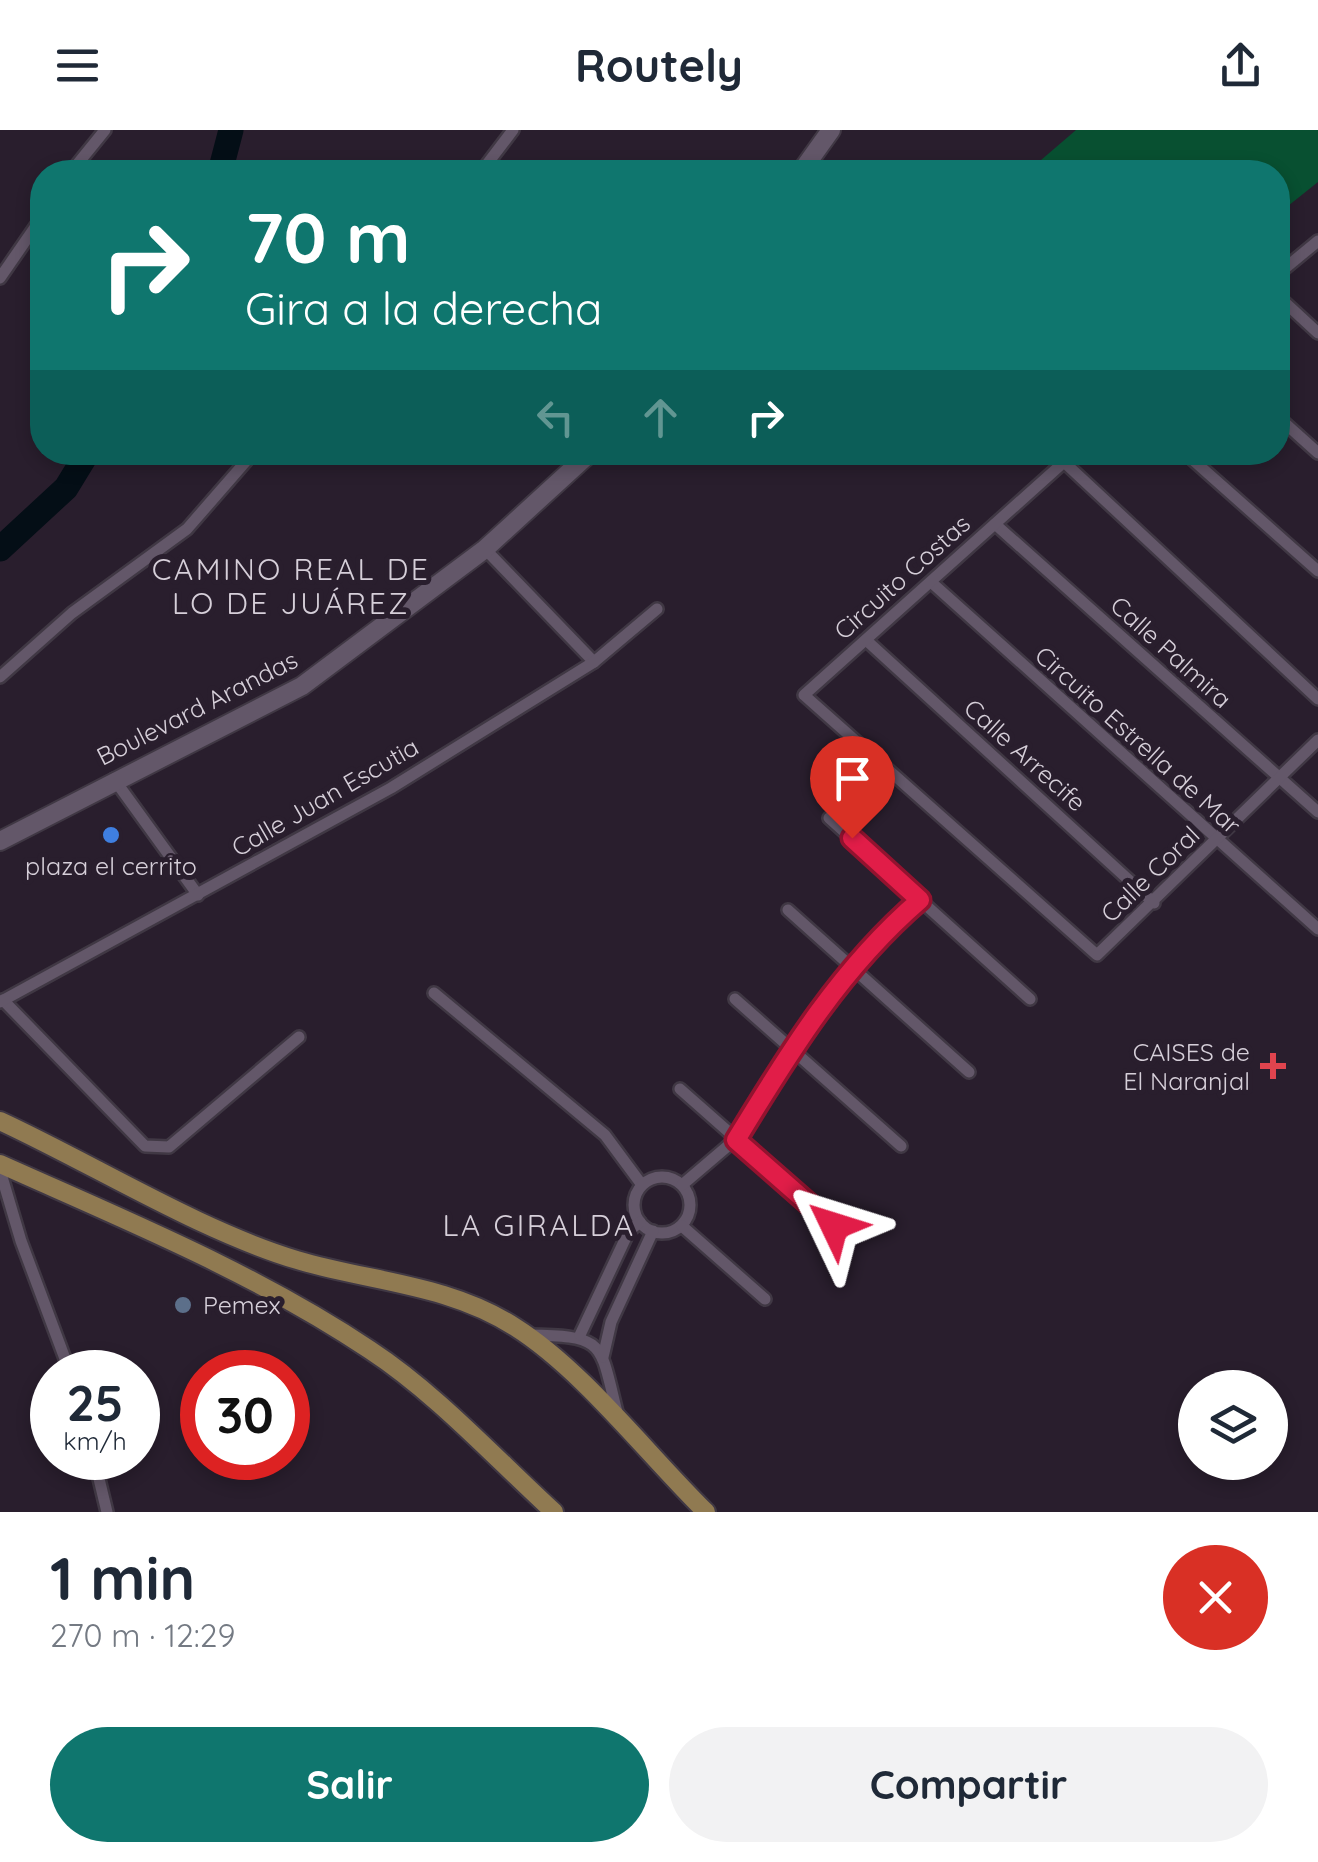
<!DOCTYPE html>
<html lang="es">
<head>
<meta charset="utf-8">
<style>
	body { margin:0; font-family:Quicksand,sans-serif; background:#f2f2f3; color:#1f2937; height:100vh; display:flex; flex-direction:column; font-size:38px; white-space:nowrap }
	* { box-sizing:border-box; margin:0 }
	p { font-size:32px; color:#747a83 }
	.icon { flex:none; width:55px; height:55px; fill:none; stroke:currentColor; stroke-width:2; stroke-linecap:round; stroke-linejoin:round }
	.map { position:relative; height:1382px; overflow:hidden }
	.drawer { display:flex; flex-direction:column; background:#fff; flex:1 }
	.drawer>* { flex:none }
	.hud { position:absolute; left:30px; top:30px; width:1260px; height:305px; border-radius:40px; box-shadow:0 5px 15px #0003; background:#0f766e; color:#fff; overflow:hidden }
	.tools { position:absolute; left:1178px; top:1240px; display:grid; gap:20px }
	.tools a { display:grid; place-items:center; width:110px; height:110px; border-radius:50%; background:#fff; box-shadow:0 5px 15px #0003; font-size:50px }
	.speed { position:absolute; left:30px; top:1220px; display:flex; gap:20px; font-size:50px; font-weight:700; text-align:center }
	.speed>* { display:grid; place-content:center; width:130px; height:130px; border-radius:50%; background:#fff; box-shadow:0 5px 15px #0003; line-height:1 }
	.speed small { font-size:25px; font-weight:400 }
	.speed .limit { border:15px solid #d22; background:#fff; color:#111 }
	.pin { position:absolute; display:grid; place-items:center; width:85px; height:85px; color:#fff; margin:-102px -42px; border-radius:50% 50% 50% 0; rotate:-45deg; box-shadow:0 0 10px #0007 }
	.pin .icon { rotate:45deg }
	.me { position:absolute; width:110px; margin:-55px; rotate:311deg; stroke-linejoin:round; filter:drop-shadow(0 0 8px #0008) }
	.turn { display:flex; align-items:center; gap:35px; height:210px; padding:0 50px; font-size:45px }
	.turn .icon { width:130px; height:130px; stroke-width:2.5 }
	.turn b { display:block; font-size:70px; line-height:85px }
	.lanes { display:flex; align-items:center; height:95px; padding:0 50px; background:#0003; justify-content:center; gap:50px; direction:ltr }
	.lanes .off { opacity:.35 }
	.round { display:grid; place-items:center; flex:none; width:105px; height:105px; border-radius:52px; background:#f2f2f3 }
	.headline { display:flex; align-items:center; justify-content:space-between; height:170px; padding:0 50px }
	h1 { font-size:60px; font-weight:800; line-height:75px }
	.button { display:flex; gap:20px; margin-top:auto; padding:20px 50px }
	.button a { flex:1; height:115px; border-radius:60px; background:#0f766e; color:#fff; font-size:40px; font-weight:800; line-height:115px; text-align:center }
	.button a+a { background:#f2f2f3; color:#1f2937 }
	header { display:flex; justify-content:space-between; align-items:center; height:130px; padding:0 50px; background:#fff; font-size:45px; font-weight:800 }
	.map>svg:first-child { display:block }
	.green { fill:#085031 }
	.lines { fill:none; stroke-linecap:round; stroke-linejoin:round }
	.river { stroke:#040e16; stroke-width:25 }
	.minor-casing { stroke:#403844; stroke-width:16 }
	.secondary-casing { stroke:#403844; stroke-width:22 }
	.primary-casing { stroke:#403844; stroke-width:22 }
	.minor { stroke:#635769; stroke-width:11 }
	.secondary { stroke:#635769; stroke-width:18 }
	.primary { stroke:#907a51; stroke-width:18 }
	.route-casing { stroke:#92132f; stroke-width:25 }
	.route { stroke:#e11d48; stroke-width:18 }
	.shop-dot { fill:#3f7fe0; stroke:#291e2d; stroke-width:4 }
	.health-dot { fill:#e0444e; stroke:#291e2d; stroke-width:4 }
	.service-dot { fill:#5c6f8a; stroke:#291e2d; stroke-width:4 }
	.labels { text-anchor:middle; stroke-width:10; stroke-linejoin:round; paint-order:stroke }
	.street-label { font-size:25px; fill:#d6cfd9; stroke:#291e2d }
	.poi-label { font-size:25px; fill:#d6cfd9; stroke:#291e2d }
	.quarter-label { font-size:30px; letter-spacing:2.5px; fill:#d6cfd9; stroke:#291e2d }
</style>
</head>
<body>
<header><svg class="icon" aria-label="menu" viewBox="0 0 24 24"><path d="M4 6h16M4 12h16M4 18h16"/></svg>Routely<svg class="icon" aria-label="share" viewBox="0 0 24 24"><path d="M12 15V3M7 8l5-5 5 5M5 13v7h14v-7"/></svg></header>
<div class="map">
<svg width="1318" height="1382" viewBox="0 0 1318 1382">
	<rect width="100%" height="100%" fill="#291e2d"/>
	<polygon class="green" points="1076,0 1318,0 1318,52 1278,84 1278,42 1027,42"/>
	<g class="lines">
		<g class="river">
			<polyline points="220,42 231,0"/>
			<polyline points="0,419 66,358 88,322"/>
		</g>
		<g class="minor-casing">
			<g id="minor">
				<polyline points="71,42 105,0"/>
				<polyline points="481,42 513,0"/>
				<polyline points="1278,144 1318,111"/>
				<polyline points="0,148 42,87"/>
				<polyline points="1278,166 1318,203"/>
				<polyline points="1278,287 1318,323"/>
				<polyline points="1184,322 1318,441"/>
				<polyline points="995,394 1318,682"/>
				<polyline points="485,419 594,532"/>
				<polyline points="931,452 1318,799"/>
				<polyline points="866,510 1154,773"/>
				<polyline points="0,547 72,483 187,399 254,322"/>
				<polyline points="1318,569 1064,332 804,565 1097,825 1318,610"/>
				<polyline points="114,649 198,765"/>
				<polyline points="829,688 1030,869"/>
				<polyline points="788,780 969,942"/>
				<polyline points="434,863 605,1005 642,1055"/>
				<polyline points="735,869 901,1016"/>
				<polyline points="3,870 145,1016 169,1017 299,907"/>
				<polyline points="0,872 391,658 594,532 657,479"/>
				<polyline points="680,959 834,1095"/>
				<polyline points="0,1040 21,1111 70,1242"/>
				<circle cx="662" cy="1075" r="28"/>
				<polyline points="682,1055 736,1009 823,872 887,798 920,770"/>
				<polyline points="682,1096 765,1169"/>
				<path d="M528 1205C608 1206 599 1212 618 1286"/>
				<polyline points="580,1205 629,1101 640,1092"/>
				<polyline points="603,1227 611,1192 653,1101"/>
				<polyline points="94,1328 107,1382"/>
			</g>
		</g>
		<g class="secondary-casing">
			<g id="secondary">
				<polyline points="801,42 831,0"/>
				<polyline points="0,711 302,556 485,419 591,322"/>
			</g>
		</g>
		<g class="primary-casing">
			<g id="primary">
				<path d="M0 991C93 1034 200 1101 297 1130 371 1152 448 1154 515 1197 583 1240 647 1324 706 1382"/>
				<path d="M0 1034C125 1090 255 1143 370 1220 437 1264 495 1328 554 1382"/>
			</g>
		</g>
		<use href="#minor" class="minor"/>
		<use href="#secondary" class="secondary"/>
		<use href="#primary" class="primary"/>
	</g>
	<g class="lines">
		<g class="route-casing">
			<path id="route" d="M834 1096 736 1010C790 921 841 838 920 770L852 708"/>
		</g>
		<use href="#route" class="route"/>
	</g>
	<circle class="shop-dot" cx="111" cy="705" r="10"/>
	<path class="health-dot" d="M1268 921h10v10h10v10h-10v10h-10v-10h-10v-10h10z"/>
	<circle class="service-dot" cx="183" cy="1175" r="10"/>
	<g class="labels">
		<g class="street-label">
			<text transform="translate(902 447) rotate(-42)" y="9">Circuito Costas</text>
			<text transform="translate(1171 522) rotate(42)" y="9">Calle Palmira</text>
			<text transform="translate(197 578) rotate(-27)" y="9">Boulevard Arandas</text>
			<text transform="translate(1138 610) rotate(42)" y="9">Circuito Estrella de Mar</text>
			<text transform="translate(1025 625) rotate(42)" y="9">Calle Arrecife</text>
			<text transform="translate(325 667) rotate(-30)" y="9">Calle Juan Escutia</text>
			<text transform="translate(1150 744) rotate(-44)" y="9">Calle Coral</text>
		</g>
		<g class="poi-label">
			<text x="111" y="745">plaza el cerrito</text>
			<text x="1250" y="931" text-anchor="end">CAISES de<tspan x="1250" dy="29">El Naranjal</tspan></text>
			<text x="203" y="1184" text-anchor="start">Pemex</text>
		</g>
		<g class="quarter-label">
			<text x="291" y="450">CAMINO REAL DE<tspan x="291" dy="34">LO DE JUÁREZ</tspan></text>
			<text x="539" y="1106">LA GIRALDA</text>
		</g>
	</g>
</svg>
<div class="tools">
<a><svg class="icon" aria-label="layers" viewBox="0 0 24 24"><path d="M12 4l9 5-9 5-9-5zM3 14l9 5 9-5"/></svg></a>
</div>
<div class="speed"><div>25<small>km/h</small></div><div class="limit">30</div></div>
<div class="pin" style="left:852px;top:708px;background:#d93025"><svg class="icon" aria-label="arrive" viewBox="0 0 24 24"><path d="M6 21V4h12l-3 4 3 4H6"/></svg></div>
<svg class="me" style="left:834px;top:1096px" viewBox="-20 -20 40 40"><path d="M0-17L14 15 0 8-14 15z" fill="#e11d48" stroke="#fff" stroke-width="4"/></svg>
<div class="hud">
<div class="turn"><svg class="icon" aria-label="right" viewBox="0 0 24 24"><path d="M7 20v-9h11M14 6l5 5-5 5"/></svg><div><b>70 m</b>Gira a la derecha</div></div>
<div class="lanes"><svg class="icon off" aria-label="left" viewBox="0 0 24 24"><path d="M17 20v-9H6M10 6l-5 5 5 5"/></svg><svg class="icon off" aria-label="ahead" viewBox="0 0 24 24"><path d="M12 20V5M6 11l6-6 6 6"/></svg><svg class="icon" aria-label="right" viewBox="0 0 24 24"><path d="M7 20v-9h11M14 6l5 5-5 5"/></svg></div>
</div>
</div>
<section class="drawer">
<div class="headline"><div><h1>1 min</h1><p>270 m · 12:29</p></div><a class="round" style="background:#d93025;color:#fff"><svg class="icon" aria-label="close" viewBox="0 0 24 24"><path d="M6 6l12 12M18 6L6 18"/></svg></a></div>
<div class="button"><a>Salir</a><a>Compartir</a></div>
</section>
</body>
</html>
